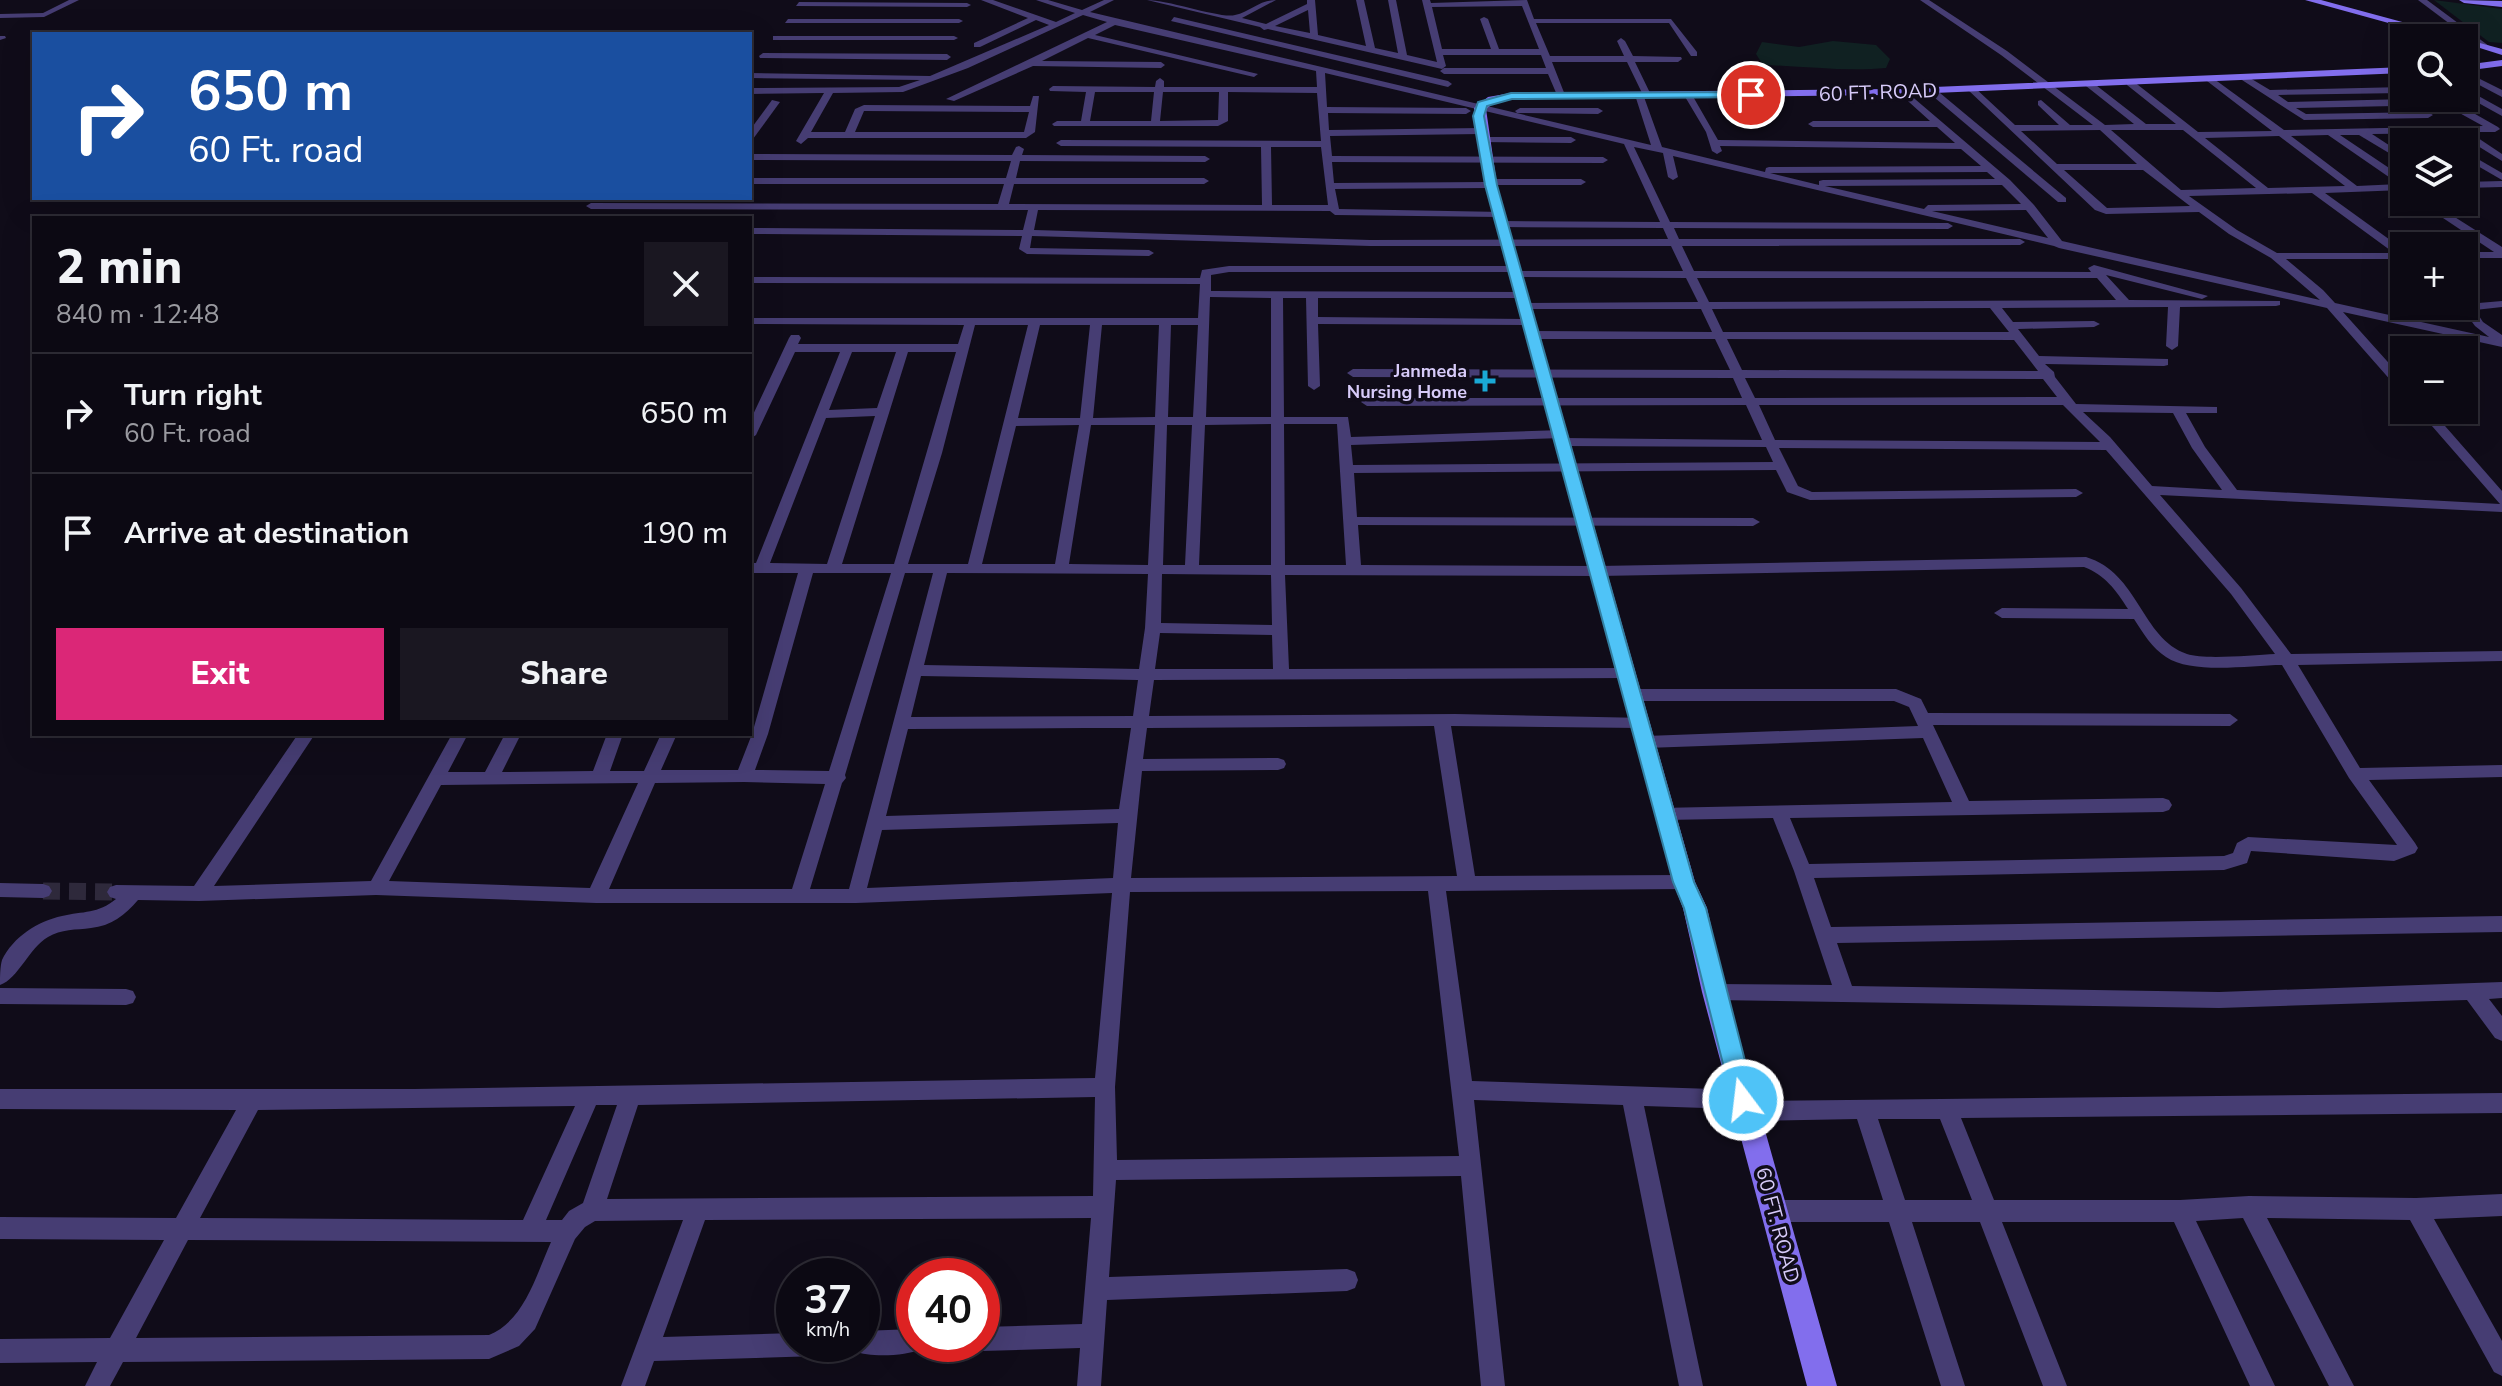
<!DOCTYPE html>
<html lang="en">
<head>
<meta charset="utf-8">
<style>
	body { margin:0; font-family:"Nunito Sans",sans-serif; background:#1a1721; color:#f1f3f6; height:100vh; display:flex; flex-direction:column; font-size:30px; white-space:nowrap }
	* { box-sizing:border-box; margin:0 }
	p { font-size:26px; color:#9a9aa0 }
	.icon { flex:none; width:44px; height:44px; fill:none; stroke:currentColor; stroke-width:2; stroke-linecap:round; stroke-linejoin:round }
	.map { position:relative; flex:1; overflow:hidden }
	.sheet { position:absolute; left:32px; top:216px; width:720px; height:520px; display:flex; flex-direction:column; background:#0c0913; border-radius:0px; box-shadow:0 8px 32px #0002,0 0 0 2px #2c2a33 }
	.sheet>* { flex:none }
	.guide { position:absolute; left:32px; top:32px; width:720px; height:168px; border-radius:0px; box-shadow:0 8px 32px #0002,0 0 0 2px #2c2a33; background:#1a4fa0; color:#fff; overflow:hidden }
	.tools { position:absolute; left:2390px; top:24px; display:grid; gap:16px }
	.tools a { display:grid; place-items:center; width:88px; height:88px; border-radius:0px; background:#0c0913; box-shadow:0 8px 32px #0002,0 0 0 2px #2c2a33; font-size:40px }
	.speed { position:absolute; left:776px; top:1258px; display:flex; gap:16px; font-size:40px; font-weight:700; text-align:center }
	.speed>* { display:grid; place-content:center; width:104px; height:104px; border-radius:50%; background:#0c0913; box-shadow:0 8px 32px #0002,0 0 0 2px #2c2a33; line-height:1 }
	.speed small { font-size:20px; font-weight:400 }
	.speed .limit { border:12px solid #d22; background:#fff; color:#111 }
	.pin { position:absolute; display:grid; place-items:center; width:68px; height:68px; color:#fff; margin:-34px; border:4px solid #fff; border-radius:50%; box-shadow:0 2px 8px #0007 }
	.me { position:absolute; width:88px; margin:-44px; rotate:345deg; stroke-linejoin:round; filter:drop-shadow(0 0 6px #0008) }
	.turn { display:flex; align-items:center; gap:28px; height:168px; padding:0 24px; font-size:36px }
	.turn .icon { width:104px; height:104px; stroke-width:2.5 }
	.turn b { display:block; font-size:56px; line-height:68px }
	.round { display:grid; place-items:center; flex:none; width:84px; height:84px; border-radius:0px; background:#1a1721 }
	.overview { display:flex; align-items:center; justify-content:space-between; height:136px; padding:0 24px }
	h1 { font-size:48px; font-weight:800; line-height:60px }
	.primary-button { display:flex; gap:16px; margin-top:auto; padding:16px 24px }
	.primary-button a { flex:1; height:92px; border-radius:0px; background:#db2777; color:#fff; font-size:32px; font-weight:800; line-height:92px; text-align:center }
	.primary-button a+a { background:#1a1721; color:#f1f3f6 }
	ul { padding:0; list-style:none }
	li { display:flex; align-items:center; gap:24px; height:120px; padding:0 24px; border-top:2px solid #2c2a33 }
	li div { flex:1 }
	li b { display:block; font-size:30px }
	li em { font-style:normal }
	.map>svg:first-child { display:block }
	.green { fill:#102122 }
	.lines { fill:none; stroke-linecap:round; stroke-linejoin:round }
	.street-tunnel { stroke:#2e293b; stroke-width:17; stroke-dasharray:17 9; stroke-linecap:butt }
	.street { fill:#463d73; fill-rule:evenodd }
	.secondary { fill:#826eed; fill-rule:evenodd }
	.route { fill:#4fc3f7; stroke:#337fa1; stroke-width:2 }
	.poi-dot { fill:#1aa9d5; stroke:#100c19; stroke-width:3 }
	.labels { text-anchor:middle; stroke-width:7; stroke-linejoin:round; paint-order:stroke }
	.far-poi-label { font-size:18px; font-weight:bold; fill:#d7cbf9; stroke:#100c19; text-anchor:end }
	.street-label { font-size:20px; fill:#d7cbf9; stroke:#100c19 }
</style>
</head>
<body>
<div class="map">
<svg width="2502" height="1386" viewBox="0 0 2502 1386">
	<rect width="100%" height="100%" fill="#100c19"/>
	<g class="green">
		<polygon points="2434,0 2502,9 2502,43 2489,42"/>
		<path d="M1833 41 1876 45 1890 59 1886 68C1846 72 1804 66 1763 65L1756 54 1762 42 1799 47Z"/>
	</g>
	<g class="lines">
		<polyline class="street-tunnel" points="43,891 116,892"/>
		<g class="street">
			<polygon points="69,0 79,0 44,17 0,18 0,14 43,13"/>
			<path d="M981 0H993L1056 22 1075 13 1036 0H1048L1082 10 1104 0H1114L1090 12 1651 145 1635 95 1642 93 1627 62H1552L1565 95 1561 98 1557 95 1548 74H1444L1440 71 1444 68H1546L1541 55H1443L1446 66 1442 69 1268 29 1264 30 1260 27 1147 0C1169 0 1221 19 1235 15 1250 12 1259 0 1276 0L1242 18 1266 24 1307 4V0H1315L1318 35 1366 46 1356 0H1364L1375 48 1398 53 1388 0H1396L1407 55 1437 62 1422 0H1430L1431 3 1527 0 1534 19H1671L1697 52V56H1691L1669 23H1536L1550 56H1624L1617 41 1621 38 1625 41 1633 56 1681 57 1682 59 1678 62H1635L1651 95 1644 97 1662 147 1765 172 1766 168 1769 167 1981 166 1961 149 1720 146 1722 151 1717 154 1712 151 1706 132 1684 95 1691 93 1718 140 1955 143 1937 127H1813L1808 124 1813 121H1930L1899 93 1898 91 1902 88 2010 180 2034 205 2062 241 2320 300 2271 258 2229 234 2199 212 2106 214 2095 210 1967 89 1974 87 2015 125H2059L2038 105V101L2041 100 2070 125H2093L2001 55 1920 0H1929L2007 51 2105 125 2134 124 2086 86V82H2092L2146 124H2176L2127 85V81H2133L2198 132 2272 131 2207 81 2206 79 2210 76 2284 130 2483 126 2445 105 2296 108 2306 114 2428 112 2433 115 2428 118 2304 120 2242 80 2241 78 2245 75 2270 90 2404 87V93L2278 95 2288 102 2447 98 2498 127 2500 129 2495 132H2469L2502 154V161L2457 133 2372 134 2404 155V162L2359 135H2340L2404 178V190L2325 193 2404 250V259H2286L2323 290 2335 303 2489 337 2475 326 2461 307 2467 304 2502 301V307L2475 310 2483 322 2502 335V347L2343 312 2404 380V392L2400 391 2327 308 2059 248 2054 246 1673 156 1678 177 1673 180 1668 177 1663 153 1634 147 1670 222 1948 223 1953 226 1948 229 1674 228 1679 239H2020L2025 242 2020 245 1682 246 1694 271 2091 272 2088 268 2094 265 2208 296 2202 299 2106 275 2129 300 2280 301V305L2276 306 2180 307 2178 346 2172 350 2166 346 2168 307 2002 308 2013 322 2094 321 2100 324 2094 327 2018 329 2039 356 2168 359V365L2164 366 2045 364 2054 372 2055 377 2076 404 2217 407V413H2186L2205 447 2237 490 2500 504 2418 410H2431L2502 491V512L2160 495 2241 588 2291 654 2502 651V661L2298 665 2360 768 2502 765V777L2369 780 2415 843 2418 848 2415 853 2394 861 2251 851 2247 863 2224 870 1814 878 1831 927 2502 916V932L1837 943 1852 986 2219 992 2502 982V998L2489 999 2502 1016V1041L2495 1038 2467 1000 2219 1008 1714 1000 1707 998 1704 992 1707 986 1714 984 1832 985 1794 871 1773 818 1665 820 1659 818 1656 813 1659 808 1952 802 1923 738 1646 748 1640 746 1638 742 1640 738 1646 736 1918 726 1909 707 1894 701H1633L1625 695 1633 689H1896L1921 699 1928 713 2230 714 2238 720 2230 726 1933 725 1969 801 2163 798 2169 800 2172 805 2169 810 2163 812 1790 818 1809 864 2224 856 2233 853 2237 843 2248 837 2397 845 2349 778 2282 665C2250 665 2193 675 2166 657 2152 648 2143 633 2134 619L2002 618 1994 613 2002 608 2128 609C2116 590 2105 575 2084 567L1599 576 1285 575 1289 669 1627 668 1635 673 1627 678 1154 680 1149 716 1455 714 1646 718 1648 722 1640 728 1451 726 1475 876 1684 875 1690 877 1693 882 1690 887 1684 889 1446 891 1472 1081 1743 1090 1750 1093 1753 1101 2502 1093V1113L1961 1118 1994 1200H2180L2249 1196 2416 1198 2502 1194V1216L2434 1219 2502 1341V1376L2494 1372 2410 1220 2267 1218 2354 1386H2329L2243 1218 2196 1221 2275 1386H2250L2174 1222H2002L2067 1386H2043L1980 1222H1912L1965 1386H1941L1889 1222H1775L1767 1219 1764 1211 1767 1203 1775 1200H1883L1857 1119 1746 1121 1739 1118 1736 1109 1644 1106 1703 1386H1679L1623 1105 1474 1100 1505 1386H1481L1461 1176 1116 1180 1109 1277 1347 1269 1355 1272 1358 1280 1355 1288 1347 1291 1107 1300 1101 1386H1077L1080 1348 982 1351 972 1344H982V1327L1082 1324 1091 1218 705 1220 663 1337 794 1333V1344H830L826 1352 818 1356 654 1361 645 1386H621L683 1220 595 1221 585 1227 575 1239 535 1329 519 1346 489 1359 123 1362 110 1386H85L97 1362 0 1363V1339L110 1338 164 1240 0 1239V1217L176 1218 236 1110 0 1109V1089H414L1095 1078 1112 893 856 903H596L376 895 199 901 138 900C125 915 111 926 91 928 76 930 61 929 48 937 29 948 18 979 0 985 0 977 0 967 2 960 13 937 38 921 62 916 83 911 98 914 116 899L110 897 107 892 110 887 116 885 194 886 298 734H315L214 886 371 881 452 734H468L448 772H485L505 734H521L502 772 593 771 607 734H623L610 771H644L661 734H677L661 770H738L752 734 798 573H750V563H756L840 352H795L756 435 750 439V421L789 338 791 335H799L801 338 798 344H958L964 325 750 324V318H1198L1200 284 750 283V277L1200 278 1202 270 1229 266H1515L1519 267V271H1683L1671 246H1370L1032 236 1030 248 1149 250 1154 253 1149 256 1027 254 1019 249 1022 236 750 234V228L1023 230 1028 210 591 209 586 206 591 203 998 204 1004 184H750V178H1006L1011 161 750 160V154L1012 155 1016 147 1019 146 1024 149 1022 155 1205 156 1210 159 1205 162 1020 161 1016 178H1204L1209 181 1204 184H1014L1009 204 1262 205 1261 147 1061 146 1056 143 1061 140 1321 141 1317 93 1228 92V121L1218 126H1054L1052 124 1057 121H1081L1086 92 1050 91 1049 89 1053 86 1155 87 1156 81 1160 78 1164 81V87H1317L1316 71 1115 25 1095 35 1258 74 1254 77 1088 38 1042 61 1161 62 1165 65 1161 68 1033 66 954 101 946 99 1107 22 1083 15 968 68 903 92 833 93 811 132H845L855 109 864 105 1030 106 1033 96H1039L1035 132 1026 138H808L801 144 796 141 824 93 750 94V88L899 87 920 80 751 78 750 73 930 76 1049 25 1036 20 980 47H974V43L1028 18ZM1522 6 1539 49H1499L1488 19 1484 17 1480 19 1491 49H1442L1432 7ZM1308 10 1310 33 1275 26ZM1325 73 1624 144 1660 222 1502 221 1497 224 1502 227 1663 228 1668 239 1370 240 1034 230 1038 210 1330 211 1335 215 1499 217 1503 216V212L1339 209 1335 189 1491 188 1496 185H1581L1586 182 1581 179H1491L1486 182 1334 183 1332 162 1603 163 1608 160 1603 157 1332 156 1330 136 1481 134 1486 131 1481 128 1329 130 1328 113 1466 114 1471 111 1466 108 1327 107ZM1095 92H1154L1151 121H1090ZM1163 92H1219L1218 120 1160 121ZM864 111 1029 112 1024 132H855ZM2100 130 2137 164H2057L2021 131ZM2111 130H2183L2256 188 2181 190ZM2328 135 2399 184 2357 186 2291 136ZM2279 136 2345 186 2268 188 2205 138ZM1271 147H1321L1328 205H1272ZM2064 170H2143L2190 206 2107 208ZM1987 172 1995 179 1823 180 1819 181V185L1770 173ZM2002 185 2021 204 1928 205 1924 209 1825 186ZM2312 193 2394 253H2277L2237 230 2189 196ZM2026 210 2048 238 1932 211ZM1229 272H1512V276L1516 277 1686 278 1698 302 1525 303 1519 306 1525 309H1701L1712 332 1533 331 1527 335 1533 339H1715L1730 370 1353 369 1347 373 1353 377 1733 378 1742 398H1367L1361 402 1367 406 1746 405 1762 440 1563 438 1556 442 1563 446 1766 447 1773 462 1353 465 1351 445 1562 438 1568 434 1562 430 1351 437 1348 417H1284L1283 298H1306L1308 386 1314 390 1320 386 1318 324 1529 325 1535 322 1529 319 1318 317V298H1522L1528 295 1522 292 1211 291V275ZM1697 278H2097L2116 300 1709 302ZM1210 297 1271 298V417H1206ZM1990 308 2009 332H1723L1712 309ZM975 325H1028L968 564H908L942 453ZM1040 325H1090L1080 418H1018ZM1102 325H1159L1155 417 1093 418ZM1171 325H1198L1193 417H1168ZM1727 339 2014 340 2038 371 1742 370ZM852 352H896L877 408 829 410ZM908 352H956L894 564H842ZM1745 378 2043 379 2057 397 1755 398ZM1759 405H2063L2100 442 1775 440ZM2083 412 2173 413 2192 448 2222 490 2152 486 2110 437ZM875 416 827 564 770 563 826 418ZM1271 424V565H1199L1205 425ZM1284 424H1337L1346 565H1285ZM1079 425 1055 564H982L1016 426ZM1091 425H1155L1148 565 1069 564ZM1167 425H1192L1185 565H1163ZM1779 448 2106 450 2231 594 2275 654C2254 655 2204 660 2187 654 2141 638 2139 573 2086 557L1599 566 1361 565 1358 525 1753 526 1760 522 1753 518 1357 517 1354 473 1776 470 1787 492 1810 500 2076 497 2083 493 2076 489 1812 492 1798 486ZM813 573H891L829 771 755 770 768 734ZM905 573H933L849 889H810L842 783 846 778 845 775ZM947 573 1148 574 1145 628 1139 669 924 665ZM1162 574 1271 575 1272 625 1161 623ZM1160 633 1272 635 1273 669H1155ZM921 676 1138 680 1133 716 911 717ZM1434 726 1457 876 1131 878 1142 771 1278 770 1284 768 1286 764 1284 760 1278 758 1143 759 1147 728ZM1085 728H1131L1119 809 886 816 908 729ZM744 782 825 784 792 889H609L655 783ZM638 783 590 888 389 881 441 785ZM1118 823 1113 878 867 888 882 830ZM1428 891 1459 1156 1117 1160 1115 1087 1130 892ZM1095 1097 1093 1196 607 1199 638 1105ZM596 1105H617L583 1203 569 1211 562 1220H546ZM575 1106 523 1220 200 1218 258 1110ZM1878 1119H1940L1972 1200H1905ZM188 1240 551 1242C536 1275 525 1320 489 1335L136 1338Z"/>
			<polygon points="2418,0 2427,0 2489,46 2482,48"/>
			<polygon points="799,2 967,3 971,5 967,7 796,6"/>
			<polygon points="1174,17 1448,81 1452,84 1448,87 1171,21"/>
			<polygon points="788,19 959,19 963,21 959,23 785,23"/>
			<polygon points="0,36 5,36 6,38 0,40"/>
			<polygon points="776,36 954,36 958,38 954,40 773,40 773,36"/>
			<polygon points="763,53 947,54 951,57 947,60 760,58 759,56"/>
			<polygon points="2464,71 2502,90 2502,97 2464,77"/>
			<polygon points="1928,88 1934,88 2066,198 2066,202 2058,202 1928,92"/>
			<polygon points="2464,88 2502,109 2502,116 2464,95"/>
			<polygon points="1751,92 1754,93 1773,120 1771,122 1763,120 1747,95"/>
			<polygon points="772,100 780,102 753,139 750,140 750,130"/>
			<polygon points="1520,108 1598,108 1603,111 1598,114 1517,113 1515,111"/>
			<polygon points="1483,137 1571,137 1576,140 1571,143 1480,142 1480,138"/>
			<polygon points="2464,151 2502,173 2502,180 2464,158"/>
			<polygon points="2502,181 2502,187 2464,188 2464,182"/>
			<polygon points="2419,202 2431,202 2502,247 2502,258 2464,258 2464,252 2494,252"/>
			<polygon points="0,883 43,884 49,886 52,891 49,896 43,898 0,897"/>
			<polygon points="0,988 126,989 133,991 136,997 133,1003 126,1005 0,1004"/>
			<path d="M914 1329V1344H925L922 1349C905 1356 871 1358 854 1351L851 1344H862V1331Z"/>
		</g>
		<g class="secondary">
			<polygon points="2305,0 2321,0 2502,49 2502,55 2464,43 2464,38 2443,38"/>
			<polygon points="2459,0 2502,1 2502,7 2464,3"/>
			<polygon points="2502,60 2502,66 2464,71 2464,65"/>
			<polygon points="2404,67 2404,73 1887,95 1511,99 1495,102 1486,109 1497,185 1695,882 1707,908 1726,992 1837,1386 1807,1386 1702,992 1683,908 1673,882 1485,185 1474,108 1488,97 1511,93 1887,89"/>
		</g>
	</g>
	<polygon class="route" points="1751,92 1754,93 1754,97 1512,99 1487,106 1484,116 1497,185 1694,882 1706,908 1755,1100 1752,1108 1743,1111 1735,1108 1732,1100 1684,908 1673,882 1485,185 1473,116 1478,102 1511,93"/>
	<path class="poi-dot" d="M1481 369h8v8h8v8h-8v8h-8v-8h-8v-8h8z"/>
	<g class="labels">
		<g class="far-poi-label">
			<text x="1467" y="377">Janmeda<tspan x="1467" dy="21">Nursing Home</tspan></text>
		</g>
		<g class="street-label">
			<text transform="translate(1878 92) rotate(-2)" y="7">60 FT. ROAD</text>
			<text transform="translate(1778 1225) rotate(75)" y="7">60 FT. ROAD</text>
		</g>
	</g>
</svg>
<div class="tools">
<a><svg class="icon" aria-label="search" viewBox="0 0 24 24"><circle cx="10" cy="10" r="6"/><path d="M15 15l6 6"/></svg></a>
<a><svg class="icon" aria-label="layers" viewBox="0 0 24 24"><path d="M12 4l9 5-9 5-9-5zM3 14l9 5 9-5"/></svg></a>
<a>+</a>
<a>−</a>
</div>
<div class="speed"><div>37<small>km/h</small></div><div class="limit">40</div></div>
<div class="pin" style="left:1751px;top:95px;background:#d93025"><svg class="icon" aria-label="arrive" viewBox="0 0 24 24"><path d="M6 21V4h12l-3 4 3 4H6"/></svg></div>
<svg class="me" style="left:1743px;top:1100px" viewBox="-20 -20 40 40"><circle r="17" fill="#4fc3f7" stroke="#fff" stroke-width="3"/><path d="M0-11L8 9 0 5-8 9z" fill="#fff"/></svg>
<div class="guide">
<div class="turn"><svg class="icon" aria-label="right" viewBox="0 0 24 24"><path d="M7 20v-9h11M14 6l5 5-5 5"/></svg><div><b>650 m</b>60 Ft. road</div></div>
</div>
<section class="sheet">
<div class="overview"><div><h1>2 min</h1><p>840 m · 12:48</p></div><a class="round"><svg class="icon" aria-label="close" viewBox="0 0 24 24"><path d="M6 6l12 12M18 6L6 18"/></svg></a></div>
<ul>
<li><svg class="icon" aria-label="right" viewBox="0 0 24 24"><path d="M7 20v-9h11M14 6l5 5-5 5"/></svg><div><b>Turn right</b><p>60 Ft. road</p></div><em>650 m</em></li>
<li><svg class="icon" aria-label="arrive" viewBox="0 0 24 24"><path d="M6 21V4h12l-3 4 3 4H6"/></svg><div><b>Arrive at destination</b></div><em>190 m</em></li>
</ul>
<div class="primary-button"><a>Exit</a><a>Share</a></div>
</section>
</div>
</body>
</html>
